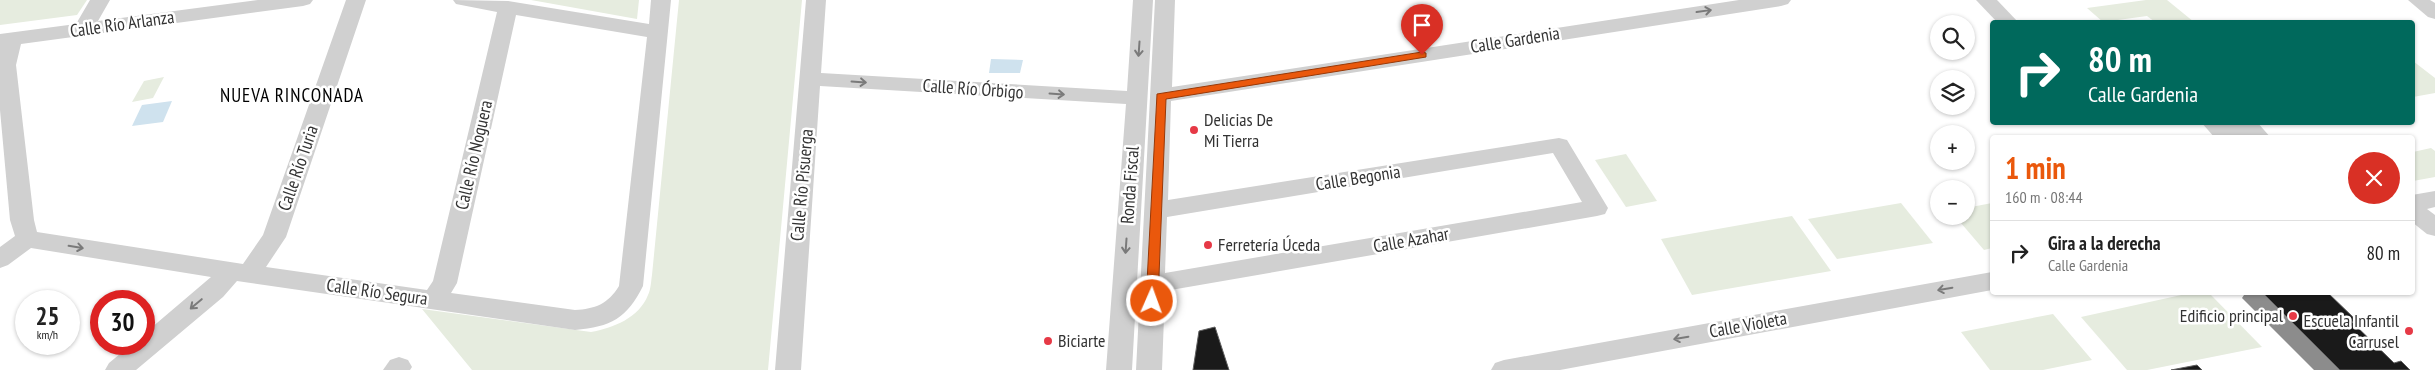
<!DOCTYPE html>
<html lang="es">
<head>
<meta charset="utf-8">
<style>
	body { margin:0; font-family:"PT Sans Narrow",sans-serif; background:#f2f2f2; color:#222; height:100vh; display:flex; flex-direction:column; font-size:19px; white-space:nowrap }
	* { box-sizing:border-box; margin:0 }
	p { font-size:16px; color:#767676 }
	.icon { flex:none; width:28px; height:28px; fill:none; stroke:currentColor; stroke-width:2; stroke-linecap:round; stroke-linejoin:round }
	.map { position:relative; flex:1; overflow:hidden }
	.drawer { position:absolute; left:1990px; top:135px; width:425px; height:160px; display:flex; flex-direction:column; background:#fff; border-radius:5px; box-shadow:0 1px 4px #0004 }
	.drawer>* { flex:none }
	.guide { position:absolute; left:1990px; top:20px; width:425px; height:105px; border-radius:5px; box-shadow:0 1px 4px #0004; background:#00695c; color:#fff; overflow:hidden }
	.controls { position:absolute; left:1930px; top:15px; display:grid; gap:10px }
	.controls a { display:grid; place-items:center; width:45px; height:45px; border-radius:50%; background:#fff; box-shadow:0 1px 4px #0004; font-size:25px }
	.speed { position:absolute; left:15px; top:290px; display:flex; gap:10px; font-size:25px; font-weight:700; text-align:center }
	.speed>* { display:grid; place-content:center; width:65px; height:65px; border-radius:50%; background:#fff; box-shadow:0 1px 4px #0004; line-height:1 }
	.speed small { font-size:12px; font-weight:400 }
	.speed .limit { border:8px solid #d22; background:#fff; color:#111 }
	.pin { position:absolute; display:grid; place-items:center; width:42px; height:42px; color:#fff; margin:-51px -21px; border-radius:50% 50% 50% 0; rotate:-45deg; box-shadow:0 0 5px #0007 }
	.pin .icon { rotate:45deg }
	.me { position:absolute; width:55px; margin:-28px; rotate:2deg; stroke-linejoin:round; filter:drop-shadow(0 0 4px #0008) }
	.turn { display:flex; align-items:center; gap:18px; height:105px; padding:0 15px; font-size:22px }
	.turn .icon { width:65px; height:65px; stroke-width:2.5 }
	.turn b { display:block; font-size:35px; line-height:42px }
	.round { display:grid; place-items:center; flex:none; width:52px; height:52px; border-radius:26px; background:#f2f2f2 }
	.summary { display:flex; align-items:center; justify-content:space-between; height:85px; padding:0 15px }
	h1 { font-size:30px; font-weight:700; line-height:38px; color:#ea580c }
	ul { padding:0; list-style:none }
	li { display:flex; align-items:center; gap:15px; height:65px; padding:0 15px; border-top:1px solid #e0e0e0 }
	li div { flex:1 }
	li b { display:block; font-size:19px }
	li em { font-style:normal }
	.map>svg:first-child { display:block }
	.green { fill:#e6ecdf }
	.water { fill:#cfe2ee }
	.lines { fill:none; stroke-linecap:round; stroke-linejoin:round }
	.minor { fill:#d0d0d0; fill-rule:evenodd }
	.wall { fill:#8c8c8c }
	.building { fill:#1a1a1a; stroke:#5f5f5f }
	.oneway { stroke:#7a7a7a }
	.route { fill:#ea580c; stroke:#983908 }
	.poi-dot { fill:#e63946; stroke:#fff; stroke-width:2 }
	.labels { text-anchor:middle; stroke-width:5; stroke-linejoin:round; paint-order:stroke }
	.street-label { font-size:18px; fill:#333; stroke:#fff }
	.poi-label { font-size:18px; fill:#333; stroke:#fff; text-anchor:start }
	.neighbourhood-label { font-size:19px; letter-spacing:1px; fill:#000; stroke:#fff }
</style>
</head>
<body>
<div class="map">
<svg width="2435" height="370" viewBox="0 0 2435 370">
	<rect width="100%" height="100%" fill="#fff"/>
	<g class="green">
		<polygon points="0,0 87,0 77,15 0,25"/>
		<polygon points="531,0 639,0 637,19"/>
		<path d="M679 0H802L768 370H472L422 309 591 332C613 328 639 318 648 295 651 289 651 281 652 275Z"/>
		<polygon points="2146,0 2167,0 2194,22 2155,22 2147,16 2103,22 2087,8"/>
		<polygon points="2413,61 2435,78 2435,93 2413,97"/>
		<polygon points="164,77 153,98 132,102 144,81"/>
		<polygon points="2431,148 2435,151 2435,177 2413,181 2413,152"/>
		<polygon points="1626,154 1657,201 1626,207 1595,160"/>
		<polygon points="1901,203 1933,243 1837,259 1808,219"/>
		<polygon points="1992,203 1992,248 1984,250 1955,216 1966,216 1966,208"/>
		<polygon points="1792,216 1831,271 1692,295 1661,239"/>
		<polygon points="2195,292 2209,293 2262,347 2147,370 2127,370 2081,317"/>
		<polygon points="2053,314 2092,360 2043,370 1990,370 1961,332"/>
	</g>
	<g class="water">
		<polygon points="991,59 1023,60 1020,73 989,73"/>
		<polygon points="172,101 163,122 132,126 142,105"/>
	</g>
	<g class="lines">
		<g class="minor">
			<path d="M90 0H110L98 21 258 0H313L310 4 303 6 21 44 16 65 34 220 37 232 243 264 263 235 346 0H366L286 237 266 267 427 290 433 281 497 12 456 4 453 0 508 1 649 24 651 0H671L643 286C627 318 611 327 575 330L237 281 223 297 136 370H105L109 363 132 344H144V334L211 277 31 248 8 265 0 268V247L15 236 10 220 0 110V34L76 24ZM516 15 647 37 619 286C608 304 595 309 575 310L451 293 457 283Z"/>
			<polygon points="806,0 826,0 821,73 1127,91 1133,0 1153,0 1132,370 1106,370 1126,104 820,86 801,370 775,370"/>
			<path d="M1155 0H1175L1172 87 1739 0H1791L1788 4 1781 6 1171 101 1168 200 1559 138 1567 140 1608 208 1605 214 1597 216 1165 291 1162 370H1136ZM1553 153 1582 202 1165 273 1167 217Z"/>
			<polygon points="1976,0 1997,0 2018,22 1997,22"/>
			<polygon points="2408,0 2430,0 2435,3 2435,19 2428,17"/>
			<polygon points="2201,122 2257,122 2271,138 2247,138 2244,135 2215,138"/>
			<polygon points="2435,191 2435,207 2427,209 2435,215 2435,236 2427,234 2412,222 2412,195"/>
			<polygon points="1992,272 1992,290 1560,370 1491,370 1495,363 1504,360"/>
			<polygon points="399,357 408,360 412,367 410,370 383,370 390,360"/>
		</g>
	</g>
	<polygon class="wall" points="2246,292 2327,292 2357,321 2354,324 2394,363 2410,370 2314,370 2242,298"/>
	<g class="building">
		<polygon points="2262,292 2327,292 2357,321 2352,322 2394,363 2401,361 2410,370 2340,370"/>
		<polygon points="1215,327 1229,370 1193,370 1199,331"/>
		<polygon points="2197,365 2202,370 2171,370"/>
	</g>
	<defs><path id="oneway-shaft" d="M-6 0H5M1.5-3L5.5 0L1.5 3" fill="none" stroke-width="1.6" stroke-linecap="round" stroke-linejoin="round" transform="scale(1.25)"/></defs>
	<g class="oneway">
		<use href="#oneway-shaft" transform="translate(1704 11) rotate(-8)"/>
		<use href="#oneway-shaft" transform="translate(1139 49) rotate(94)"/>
		<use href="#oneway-shaft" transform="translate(859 82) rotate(4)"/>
		<use href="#oneway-shaft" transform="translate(1057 94) rotate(4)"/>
		<use href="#oneway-shaft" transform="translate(1126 246) rotate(94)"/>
		<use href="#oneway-shaft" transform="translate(76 247) rotate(9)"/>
		<use href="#oneway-shaft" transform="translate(1945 289) rotate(170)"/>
		<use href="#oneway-shaft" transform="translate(196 304) rotate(140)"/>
		<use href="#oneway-shaft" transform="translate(1681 338) rotate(170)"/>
	</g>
	<polygon class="route" points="1422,52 1426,53 1426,57 1166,99 1158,301 1156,305 1148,305 1146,301 1157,94"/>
	<g class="poi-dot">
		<circle cx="1194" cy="130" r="5"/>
		<circle cx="1208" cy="245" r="5"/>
		<circle cx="2293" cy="316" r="5"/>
		<circle cx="2409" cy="331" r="5"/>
		<circle cx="1048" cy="341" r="5"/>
	</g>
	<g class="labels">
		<g class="street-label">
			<text transform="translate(122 24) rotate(-8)" y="6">Calle Río Arlanza</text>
			<text transform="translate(1515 40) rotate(-9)" y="6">Calle Gardenia</text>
			<text transform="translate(973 89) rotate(4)" y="6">Calle Río Órbigo</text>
			<text transform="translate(474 155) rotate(-77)" y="6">Calle Río Noguera</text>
			<text transform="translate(298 168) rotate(-71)" y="6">Calle Río Turia</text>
			<text transform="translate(1358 178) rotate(-9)" y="6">Calle Begonia</text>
			<text transform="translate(802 185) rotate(-85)" y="6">Calle Río Pisuerga</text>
			<text transform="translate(1130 185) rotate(-86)" y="6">Ronda Fiscal</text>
			<text transform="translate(1411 240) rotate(-10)" y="6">Calle Azahar</text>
			<text transform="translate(377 292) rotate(8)" y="6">Calle Río Segura</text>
			<text transform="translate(1748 325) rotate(-10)" y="6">Calle Violeta</text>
		</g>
		<g class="poi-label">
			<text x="1204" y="126">Delicias De<tspan x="1204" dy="21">Mi Tierra</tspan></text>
			<text x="1218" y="251">Ferretería Úceda</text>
			<text x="2283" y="322" text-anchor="end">Edificio principal</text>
			<text x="2399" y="327" text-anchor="end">Escuela Infantil<tspan x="2399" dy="21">Carrusel</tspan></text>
			<text x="1058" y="347">Biciarte</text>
		</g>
		<g class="neighbourhood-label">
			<text x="292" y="102">NUEVA RINCONADA</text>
		</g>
	</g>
</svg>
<div class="controls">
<a><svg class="icon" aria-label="search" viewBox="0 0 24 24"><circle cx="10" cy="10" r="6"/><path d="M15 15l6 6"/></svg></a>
<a><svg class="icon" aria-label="layers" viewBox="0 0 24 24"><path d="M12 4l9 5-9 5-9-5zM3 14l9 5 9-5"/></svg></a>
<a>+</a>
<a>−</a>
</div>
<div class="speed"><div>25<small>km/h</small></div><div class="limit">30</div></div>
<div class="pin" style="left:1422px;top:55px;background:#d93025"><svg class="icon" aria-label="arrive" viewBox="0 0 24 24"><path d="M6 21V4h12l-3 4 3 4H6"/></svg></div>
<svg class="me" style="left:1152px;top:301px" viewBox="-20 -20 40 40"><circle r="17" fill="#ea580c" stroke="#fff" stroke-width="3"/><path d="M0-11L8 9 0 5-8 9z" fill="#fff"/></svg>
<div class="guide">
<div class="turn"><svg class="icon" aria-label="right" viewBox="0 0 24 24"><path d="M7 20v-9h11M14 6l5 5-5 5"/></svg><div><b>80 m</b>Calle Gardenia</div></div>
</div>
<section class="drawer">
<div class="summary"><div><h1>1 min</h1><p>160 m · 08:44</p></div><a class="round" style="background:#d93025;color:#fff"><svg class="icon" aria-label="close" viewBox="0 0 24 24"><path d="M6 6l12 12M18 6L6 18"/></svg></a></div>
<ul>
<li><svg class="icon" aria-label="right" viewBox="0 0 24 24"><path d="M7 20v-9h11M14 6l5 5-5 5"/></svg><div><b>Gira a la derecha</b><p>Calle Gardenia</p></div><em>80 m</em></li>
</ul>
</section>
</div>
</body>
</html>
